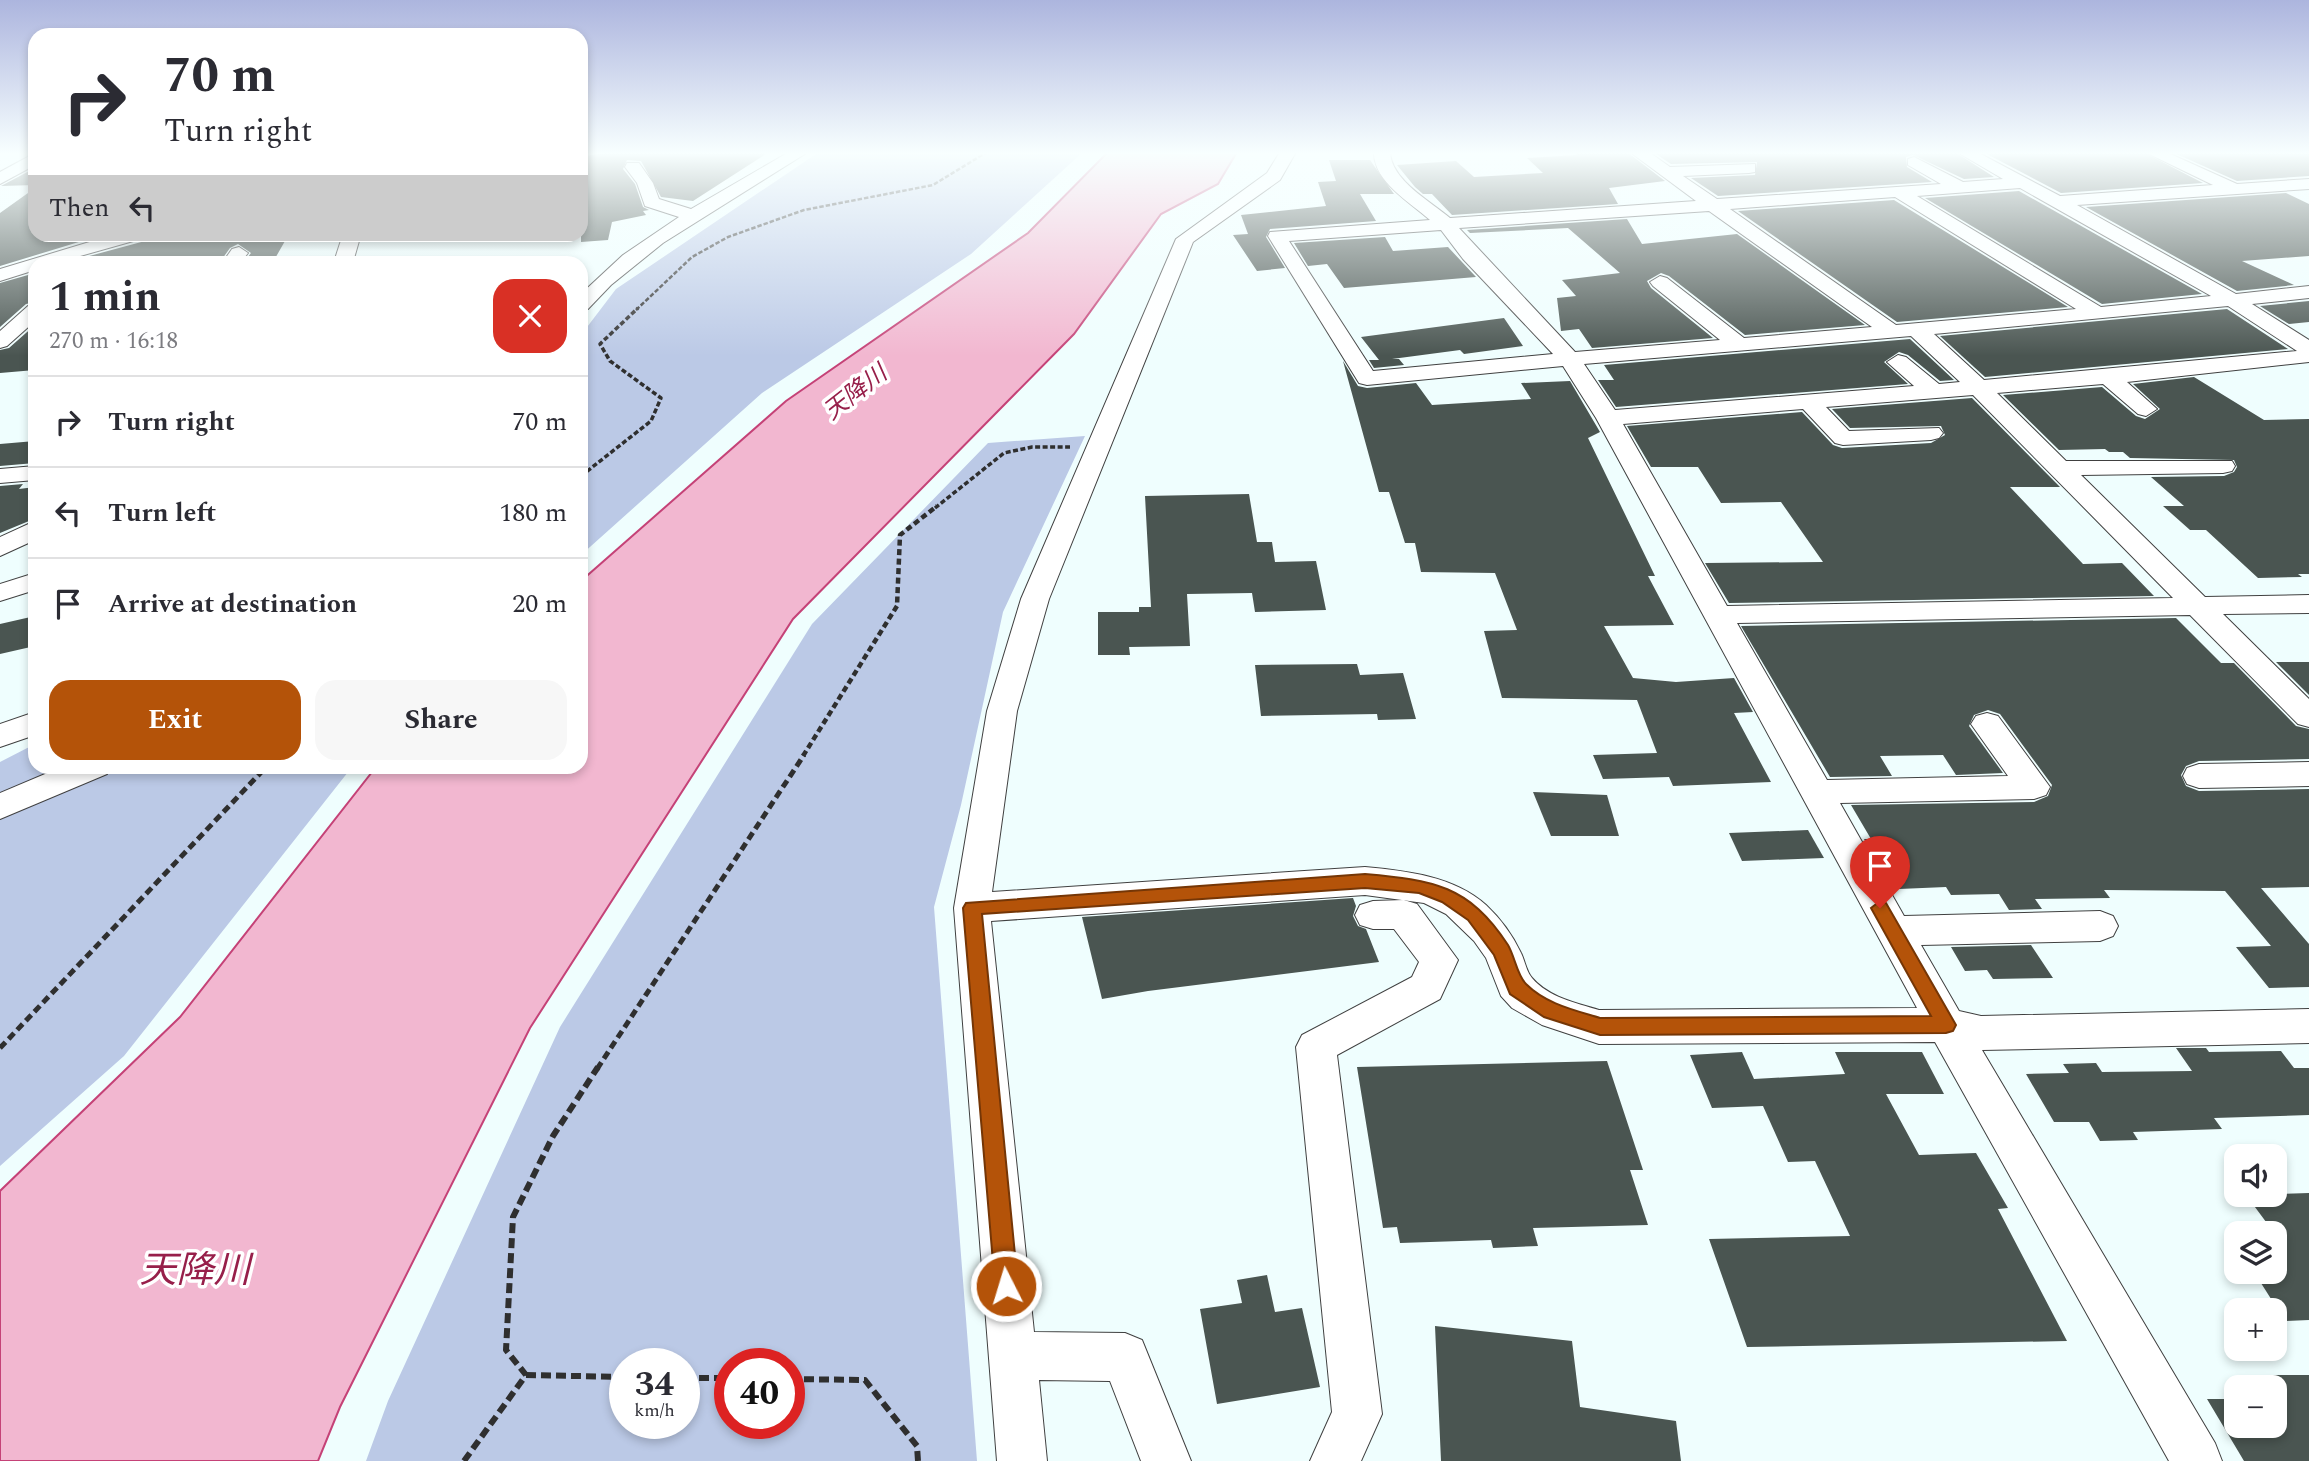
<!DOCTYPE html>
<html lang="en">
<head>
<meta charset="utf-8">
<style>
	body { margin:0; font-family:Spectral,"Noto Sans JP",serif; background:#f7f7f7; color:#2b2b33; height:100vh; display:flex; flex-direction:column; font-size:26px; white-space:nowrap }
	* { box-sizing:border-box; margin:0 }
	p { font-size:23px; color:#7c7c81 }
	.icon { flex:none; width:38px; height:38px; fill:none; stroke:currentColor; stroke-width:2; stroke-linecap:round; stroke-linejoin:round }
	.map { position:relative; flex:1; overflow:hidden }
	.details { position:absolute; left:28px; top:256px; width:560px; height:518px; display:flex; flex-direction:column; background:#fff; border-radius:21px; box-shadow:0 4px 10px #0003 }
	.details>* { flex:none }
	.hud { position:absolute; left:28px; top:28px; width:560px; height:214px; border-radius:21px; box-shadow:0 4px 10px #0003; background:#fff; color:#2b2b33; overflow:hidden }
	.buttons { position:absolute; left:2224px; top:1144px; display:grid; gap:14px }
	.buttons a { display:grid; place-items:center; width:63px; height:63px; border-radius:14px; background:#fff; box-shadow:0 4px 10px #0003; font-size:35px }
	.speed { position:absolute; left:609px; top:1348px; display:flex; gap:14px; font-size:35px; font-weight:700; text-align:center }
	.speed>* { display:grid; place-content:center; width:91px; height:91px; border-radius:50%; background:#fff; box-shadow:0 4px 10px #0003; line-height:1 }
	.speed small { font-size:18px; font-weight:400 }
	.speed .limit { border:10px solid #d22; background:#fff; color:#111 }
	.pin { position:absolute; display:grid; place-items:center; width:60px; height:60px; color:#fff; margin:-72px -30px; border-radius:50% 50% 50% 0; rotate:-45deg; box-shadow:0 0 7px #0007 }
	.pin .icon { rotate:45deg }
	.me { position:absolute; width:77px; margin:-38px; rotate:355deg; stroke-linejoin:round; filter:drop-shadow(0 0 5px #0008) }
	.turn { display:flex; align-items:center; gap:24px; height:147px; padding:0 21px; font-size:32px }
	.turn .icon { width:91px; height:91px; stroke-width:2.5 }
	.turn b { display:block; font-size:49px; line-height:60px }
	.then { display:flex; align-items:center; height:66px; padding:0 21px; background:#0003; gap:14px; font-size:26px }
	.round { display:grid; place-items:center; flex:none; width:74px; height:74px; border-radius:21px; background:#f7f7f7 }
	.summary { display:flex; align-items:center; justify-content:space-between; height:119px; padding:0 21px }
	h1 { font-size:42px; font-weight:700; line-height:52px }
	.action { display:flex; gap:14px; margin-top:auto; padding:14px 21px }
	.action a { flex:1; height:80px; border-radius:21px; background:#b45309; color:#fff; font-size:28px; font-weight:700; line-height:80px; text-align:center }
	.action a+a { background:#f7f7f7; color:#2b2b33 }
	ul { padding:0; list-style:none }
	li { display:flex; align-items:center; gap:21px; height:91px; padding:0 21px; border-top:2px solid #e1e1e2 }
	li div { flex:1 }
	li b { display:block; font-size:26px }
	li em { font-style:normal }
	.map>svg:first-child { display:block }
	.green { fill:#bbc9e6; fill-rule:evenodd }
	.water { fill:#f2b7d0; stroke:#c54277; stroke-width:2 }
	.building { fill:#4a5551 }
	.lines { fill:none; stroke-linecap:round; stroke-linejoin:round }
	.minor-casing { stroke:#404040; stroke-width:2 }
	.path-far4 { stroke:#2f2f2f; stroke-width:2.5; stroke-dasharray:4.5 2; stroke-linecap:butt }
	.path-far3 { stroke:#2f2f2f; stroke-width:3.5; stroke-dasharray:5 2.5; stroke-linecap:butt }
	.path-far2 { stroke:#2f2f2f; stroke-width:4.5; stroke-dasharray:6 3.5; stroke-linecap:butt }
	.path-far1 { stroke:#2f2f2f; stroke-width:5; stroke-dasharray:8 4.5; stroke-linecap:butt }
	.path { stroke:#2f2f2f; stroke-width:6; stroke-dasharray:10 5; stroke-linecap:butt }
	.minor { fill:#fff; fill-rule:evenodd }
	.route { fill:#b45309; stroke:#753606; stroke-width:2 }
	.labels { text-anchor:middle; stroke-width:7; stroke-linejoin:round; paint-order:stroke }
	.far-water-label { font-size:24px; font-style:italic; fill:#971f4a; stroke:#fff }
	.near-water-label { font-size:37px; font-style:italic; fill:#971f4a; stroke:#fff }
</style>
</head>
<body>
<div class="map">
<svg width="2309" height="1461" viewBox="0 0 2309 1461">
	<rect width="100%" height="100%" fill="#effefe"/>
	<g class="green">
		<polygon points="819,152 1083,152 971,254 762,393 581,555 581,335 616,289"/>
		<path d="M1085 436 1003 612 961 805 934 907 977 1461H366L388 1401 560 1027 812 624 988 443ZM625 1363H684V1423H625ZM730 1363H789V1423H730Z"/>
		<polygon points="35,744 35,766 352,767 124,1056 0,1166 0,762"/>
	</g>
	<polygon class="water" points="1108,152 1237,152 1218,184 1161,214 1074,334 793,619 530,1028 340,1407 318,1461 0,1461 0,1191 180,1017 376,767 581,766 581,581 786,401 1028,233"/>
	<g class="building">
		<polygon points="608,152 769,152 693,201 661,197 641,161 627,160 623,169 635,184 643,207 649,210 643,211 646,215 612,222 608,240 581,242 581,157"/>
		<polygon points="1573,152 1627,152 1665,181 1609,188 1618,204 1452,215 1432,194 1423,194 1415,187 1397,165 1456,161 1474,177 1543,173 1527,158 1577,155"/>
		<polygon points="1653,152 1955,152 1994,177 1964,179 1913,155 1906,157 1907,167 1932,182 1718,196 1691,178 1755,175 1757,162 1671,164"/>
		<polygon points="1983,152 2143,152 2203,183 2061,193"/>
		<polygon points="2172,152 2309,152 2309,176 2237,181"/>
		<polygon points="1329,160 1370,160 1394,194 1360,194 1376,221 1270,229 1266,237 1285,268 1257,271 1233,235 1248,234 1241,215 1326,206 1318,182 1336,181"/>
		<polygon points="35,168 35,185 0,186 1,186"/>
		<polygon points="35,188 35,234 105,234 0,266 0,213"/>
		<polygon points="2019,191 2202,294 2102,304 1925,198"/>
		<polygon points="2286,193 2309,204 2309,256 2242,261 2294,285 2237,291 2086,207"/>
		<polygon points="1894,200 2068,307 1897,322 1738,211"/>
		<polygon points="1627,219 1642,244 1737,234 1865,325 1745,335 1669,276 1661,273 1647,281 1651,288 1713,338 1592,348 1579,329 1561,331 1557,298 1576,296 1562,280 1620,273 1568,228 1470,233 1467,230"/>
		<polygon points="149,234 289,234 273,262 244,262 251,253 238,244 230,248 220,262 67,262 145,241"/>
		<polygon points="1385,237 1393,251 1448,247 1476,277 1344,288 1327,264 1308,266 1294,243"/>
		<polygon points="35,273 35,302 26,304 0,327 0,283"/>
		<polygon points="2309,301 2309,322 2289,324 2260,306"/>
		<polygon points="2227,309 2288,349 1985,377 1940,336"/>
		<polygon points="1504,318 1523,346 1464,354 1460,350 1392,359 1399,359 1404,365 1374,368 1369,360 1379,360 1361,337"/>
		<polygon points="35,325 35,370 0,373 0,350 9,348"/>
		<polygon points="1910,339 1954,380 1940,381 1908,355 1899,352 1884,362 1908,384 1616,407 1598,380 1614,380 1604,365"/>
		<polygon points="1343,361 1358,386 1367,388 1416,383 1432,405 1531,399 1521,383 1570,381 1600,432 1588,438 1655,576 1648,576 1674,625 1604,626 1633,678 1676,682 1734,678 1753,712 1734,713 1771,782 1673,786 1669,777 1603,779 1593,755 1657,753 1637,700 1502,698 1484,631 1517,630 1495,573 1421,572 1415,543 1405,543 1389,492 1379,492"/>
		<polygon points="2194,377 2264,420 2309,419 2309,574 2298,574 2302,577 2258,578 2206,530 2190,530 2163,506 2184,506 2151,477 2224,476 2234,472 2237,467 2234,460 2130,458 2123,452 2109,452 2105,449 2059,450 2003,395 2102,387 2136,416 2145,419 2160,409 2133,384"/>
		<polygon points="1972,398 2060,487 2010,487 2083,564 2122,563 2154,596 1729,603 1705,563 1823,562 1781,502 1721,503 1698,467 1651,467 1627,426 1802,412 1833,445 1842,448 1931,443 1945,435 1941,426 1850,428 1832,409"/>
		<polygon points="35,441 35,463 0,466 0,444"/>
		<polygon points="23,484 19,489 35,487 35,513 29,521 0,533 0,486"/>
		<polygon points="1249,494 1257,542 1272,542 1275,562 1316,561 1326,610 1255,612 1252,593 1187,594 1190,646 1129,647 1130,655 1098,655 1098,612 1139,612 1139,607 1151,607 1145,496"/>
		<polygon points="35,616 35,646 0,654 0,624"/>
		<polygon points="2176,618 2221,663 2234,663 2296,726 2309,729 2309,759 2199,761 2186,766 2181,775 2186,786 2199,791 2309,789 2309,887 2261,888 2309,944 2309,987 2269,988 2236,947 2271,946 2225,891 2104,890 2110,898 2035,899 2042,909 2009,910 1999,894 1951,895 1946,887 1899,889 1893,879 1886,880 1864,839 1871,839 1851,805 2034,802 2048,796 2052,785 2000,714 1988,710 1974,715 1969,726 2003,773 1956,775 1943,755 1880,756 1892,776 1830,777 1741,626"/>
		<polygon points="2276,662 2309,662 2309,695"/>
		<polygon points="1357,664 1360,675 1403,673 1416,719 1378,720 1377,714 1261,716 1255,665"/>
		<polygon points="1533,792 1607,795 1619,836 1551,836"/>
		<polygon points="1808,830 1824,858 1742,861 1729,833"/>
		<polygon points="1353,898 1356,906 1353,916 1358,926 1366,929 1379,962 1148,991 1102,999 1082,917"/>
		<polygon points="2031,945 2053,978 1993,979 1987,970 1965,971 1951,947"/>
		<polygon points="2176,1048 2206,1048 2209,1052 2281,1051 2294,1068 2309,1068 2309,1115 2214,1118 2222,1129 2133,1132 2138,1140 2100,1141 2089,1122 2054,1122 2026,1074 2069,1073 2063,1064 2096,1063 2102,1072 2192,1071"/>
		<polygon points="1742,1052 1754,1079 1845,1074 1835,1052 1922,1052 1944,1094 1886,1094 1919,1155 1976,1153 2008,1208 1998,1209 2067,1341 1747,1347 1709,1239 1850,1236 1815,1161 1788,1162 1763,1106 1712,1108 1690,1055"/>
		<polygon points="1607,1061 1643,1170 1630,1170 1648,1225 1533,1228 1538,1246 1493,1248 1491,1240 1400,1243 1397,1227 1383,1228 1357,1067"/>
		<polygon points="2309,1193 2309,1320 2285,1321 2254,1272 2275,1272 2275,1234 2246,1195"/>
		<polygon points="1267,1275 1275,1312 1302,1308 1320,1387 1217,1404 1200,1309 1242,1303 1237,1280"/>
		<polygon points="1435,1326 1572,1341 1580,1407 1676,1421 1681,1461 1441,1461"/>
		<polygon points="2272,1375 2309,1375 2309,1461 2244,1461 2207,1399 2236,1399 2236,1426 2275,1426 2275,1398 2286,1398"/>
	</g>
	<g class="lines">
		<g class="minor-casing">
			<g id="minor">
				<polygon points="789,152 808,152 663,243 611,285 588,309 581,311 581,294 623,255 679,217 645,206 637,183 625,167 627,163 639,163 653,183 659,199 691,209"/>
				<path d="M1280 152H1296L1280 180 1193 242 1049 599 1017 711 992 892 1365 867C1407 871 1454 876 1486 905 1501 919 1513 936 1521 953 1525 961 1526 971 1532 978 1548 997 1576 1003 1599 1010L1917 1008 1596 418 1563 366 1367 385 1359 383 1268 236 1270 232 1430 220C1410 202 1373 181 1374 152H1390C1391 180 1430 201 1450 218L1696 201 1630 152H1649L1670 167 1755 164V172L1749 173 1683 176 1717 199 1941 184 1908 165V159L1914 157 1963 182 2003 179 1957 152H1977L2060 196 2213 185 2145 152H2166L2237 184 2309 179V189L2077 205 2236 294 2309 286V298L2252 304 2309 340V362L2127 382 2157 409 2146 416 2138 414 2103 384 1997 393 2066 461H2232L2235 466 2232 471 2223 473 2081 475 2205 597 2309 595V613L2223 614 2309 699V727L2298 724 2190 615 1737 623 1827 780 2008 776 1971 724 1976 716 1987 713 1998 716 2050 787 2046 795 2034 799 1840 803 1904 916 2100 911 2113 916 2118 926 2113 936 2100 941 1921 945 1959 1011 1981 1016 2309 1009V1043L1982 1050 2215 1443 2222 1461H2169L1935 1042 1599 1044 1542 1025 1512 1008 1501 996 1486 958 1474 941 1446 914 1424 903 1365 895 991 921 1034 1332 1125 1333 1142 1340 1191 1461H1141L1110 1381 1039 1380 1047 1461H997L954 908 987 711 1021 599 1176 239 1267 173ZM2020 188 2211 296 2101 307 1917 196ZM1895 197 2076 309 1896 325 1730 209ZM1709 211 1872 327 1744 338 1667 278 1660 276 1650 282 1653 286 1720 340 1575 352 1459 228ZM1441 230 1463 259 1553 354 1373 371 1289 241ZM2228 306 2297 351 1984 380 1934 334ZM1911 336 1960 382 1939 384 1906 357 1898 355 1887 362 1914 386 1615 410 1584 364ZM1973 395 2173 598 1727 606 1623 424 1803 409 1835 443 1843 445 1931 440 1939 438 1943 433 1939 428 1849 431 1826 407Z"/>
				<polygon points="35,153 35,165 0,184 0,172"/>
				<polygon points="116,234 147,234 144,238 59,262 35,262 35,270 0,281 0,269"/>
				<polygon points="343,234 361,234 353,262 334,262"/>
				<polygon points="239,247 248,253 241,262 223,262 232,249"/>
				<polygon points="35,304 35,321 7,346 0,348 0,331 28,306"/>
				<polygon points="35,466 35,480 0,483 0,469"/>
				<polygon points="35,521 35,540 0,556 0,537"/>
				<polygon points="35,573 35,590 0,601 0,584"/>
				<polygon points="35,712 35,735 0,747 0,724"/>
				<polygon points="2309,762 2309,786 2199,788 2187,784 2183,776 2187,768 2199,764"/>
				<polygon points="64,766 112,766 107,774 0,819 0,793"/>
				<polygon points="1404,900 1417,904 1458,960 1440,999 1337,1055 1382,1414 1361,1461 1310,1461 1332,1412 1296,1047 1302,1035 1412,977 1419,962 1394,929 1373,929 1360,925 1355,915 1360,905 1373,901"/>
			</g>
		</g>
		<polyline class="path-far4" points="636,310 692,257 728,237 804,210 933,185 987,152"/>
		<g class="path-far3">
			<polyline points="581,476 651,421 661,398 610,361 600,344 638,308"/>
			<polyline points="935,508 1004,453 1032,447 1070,447"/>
		</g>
		<polyline class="path-far2" points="803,756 897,606 900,535 937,506"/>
		<g class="path-far1">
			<polyline points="0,1048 267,766"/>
			<polyline points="597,1069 804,755"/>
		</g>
		<g class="path">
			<polyline points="526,1375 625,1377"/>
			<polyline points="684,1378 730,1378"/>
			<polyline points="789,1379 865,1380 917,1446 918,1461"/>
			<polyline points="464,1461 526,1375 506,1350 513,1217 553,1136 598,1067"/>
		</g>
		<use href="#minor" class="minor"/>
	</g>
	<linearGradient id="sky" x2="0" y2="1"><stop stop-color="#acb5de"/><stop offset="0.43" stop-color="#f8ffff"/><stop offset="1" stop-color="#f8ffff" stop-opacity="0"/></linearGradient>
	<rect width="2309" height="356" fill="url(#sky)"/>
	<path class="route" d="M1365 874C1433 880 1469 885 1508 945 1515 957 1517 975 1526 984 1546 1004 1574 1010 1600 1018L1931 1016 1871 908 1880 901 1886 903 1956 1025 1953 1031 1946 1033 1600 1035 1544 1017 1510 994 1494 955 1468 920 1442 902 1419 893 1365 888 982 914 1018 1286 1015 1294 1006 1297 998 1294 995 1286 963 908 966 903Z"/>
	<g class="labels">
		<g class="far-water-label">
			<text transform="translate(855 392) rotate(-38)" y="8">天降川</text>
		</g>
		<g class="near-water-label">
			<text x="195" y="1282">天降川</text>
		</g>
	</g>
</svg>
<div class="buttons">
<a><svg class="icon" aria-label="sound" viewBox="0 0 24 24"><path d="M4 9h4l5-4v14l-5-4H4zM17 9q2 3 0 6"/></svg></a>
<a><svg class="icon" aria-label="layers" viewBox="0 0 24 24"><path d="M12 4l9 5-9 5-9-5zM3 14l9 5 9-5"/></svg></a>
<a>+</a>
<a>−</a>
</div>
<div class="speed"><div>34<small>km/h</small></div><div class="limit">40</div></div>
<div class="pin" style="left:1880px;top:908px;background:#d93025"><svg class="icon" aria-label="arrive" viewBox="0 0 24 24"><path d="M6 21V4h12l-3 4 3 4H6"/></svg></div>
<svg class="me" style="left:1006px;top:1286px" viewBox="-20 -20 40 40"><circle r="17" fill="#b45309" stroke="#fff" stroke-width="3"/><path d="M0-11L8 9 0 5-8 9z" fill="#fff"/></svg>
<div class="hud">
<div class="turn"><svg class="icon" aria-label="right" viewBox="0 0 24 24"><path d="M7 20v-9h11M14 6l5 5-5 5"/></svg><div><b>70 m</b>Turn right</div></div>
<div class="then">Then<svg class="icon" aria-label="left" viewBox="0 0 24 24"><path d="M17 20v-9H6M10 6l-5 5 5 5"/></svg></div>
</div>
<section class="details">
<div class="summary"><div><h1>1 min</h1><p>270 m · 16:18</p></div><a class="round" style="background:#d93025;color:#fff"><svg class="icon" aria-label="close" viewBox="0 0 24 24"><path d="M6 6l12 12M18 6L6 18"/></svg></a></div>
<ul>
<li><svg class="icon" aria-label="right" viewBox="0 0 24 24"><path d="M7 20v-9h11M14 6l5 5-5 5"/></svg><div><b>Turn right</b></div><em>70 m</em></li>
<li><svg class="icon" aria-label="left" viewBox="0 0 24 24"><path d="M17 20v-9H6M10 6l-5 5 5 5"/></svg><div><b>Turn left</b></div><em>180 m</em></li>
<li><svg class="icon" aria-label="arrive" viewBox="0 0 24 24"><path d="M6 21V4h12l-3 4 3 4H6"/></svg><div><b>Arrive at destination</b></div><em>20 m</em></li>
</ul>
<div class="action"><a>Exit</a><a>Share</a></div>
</section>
</div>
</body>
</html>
